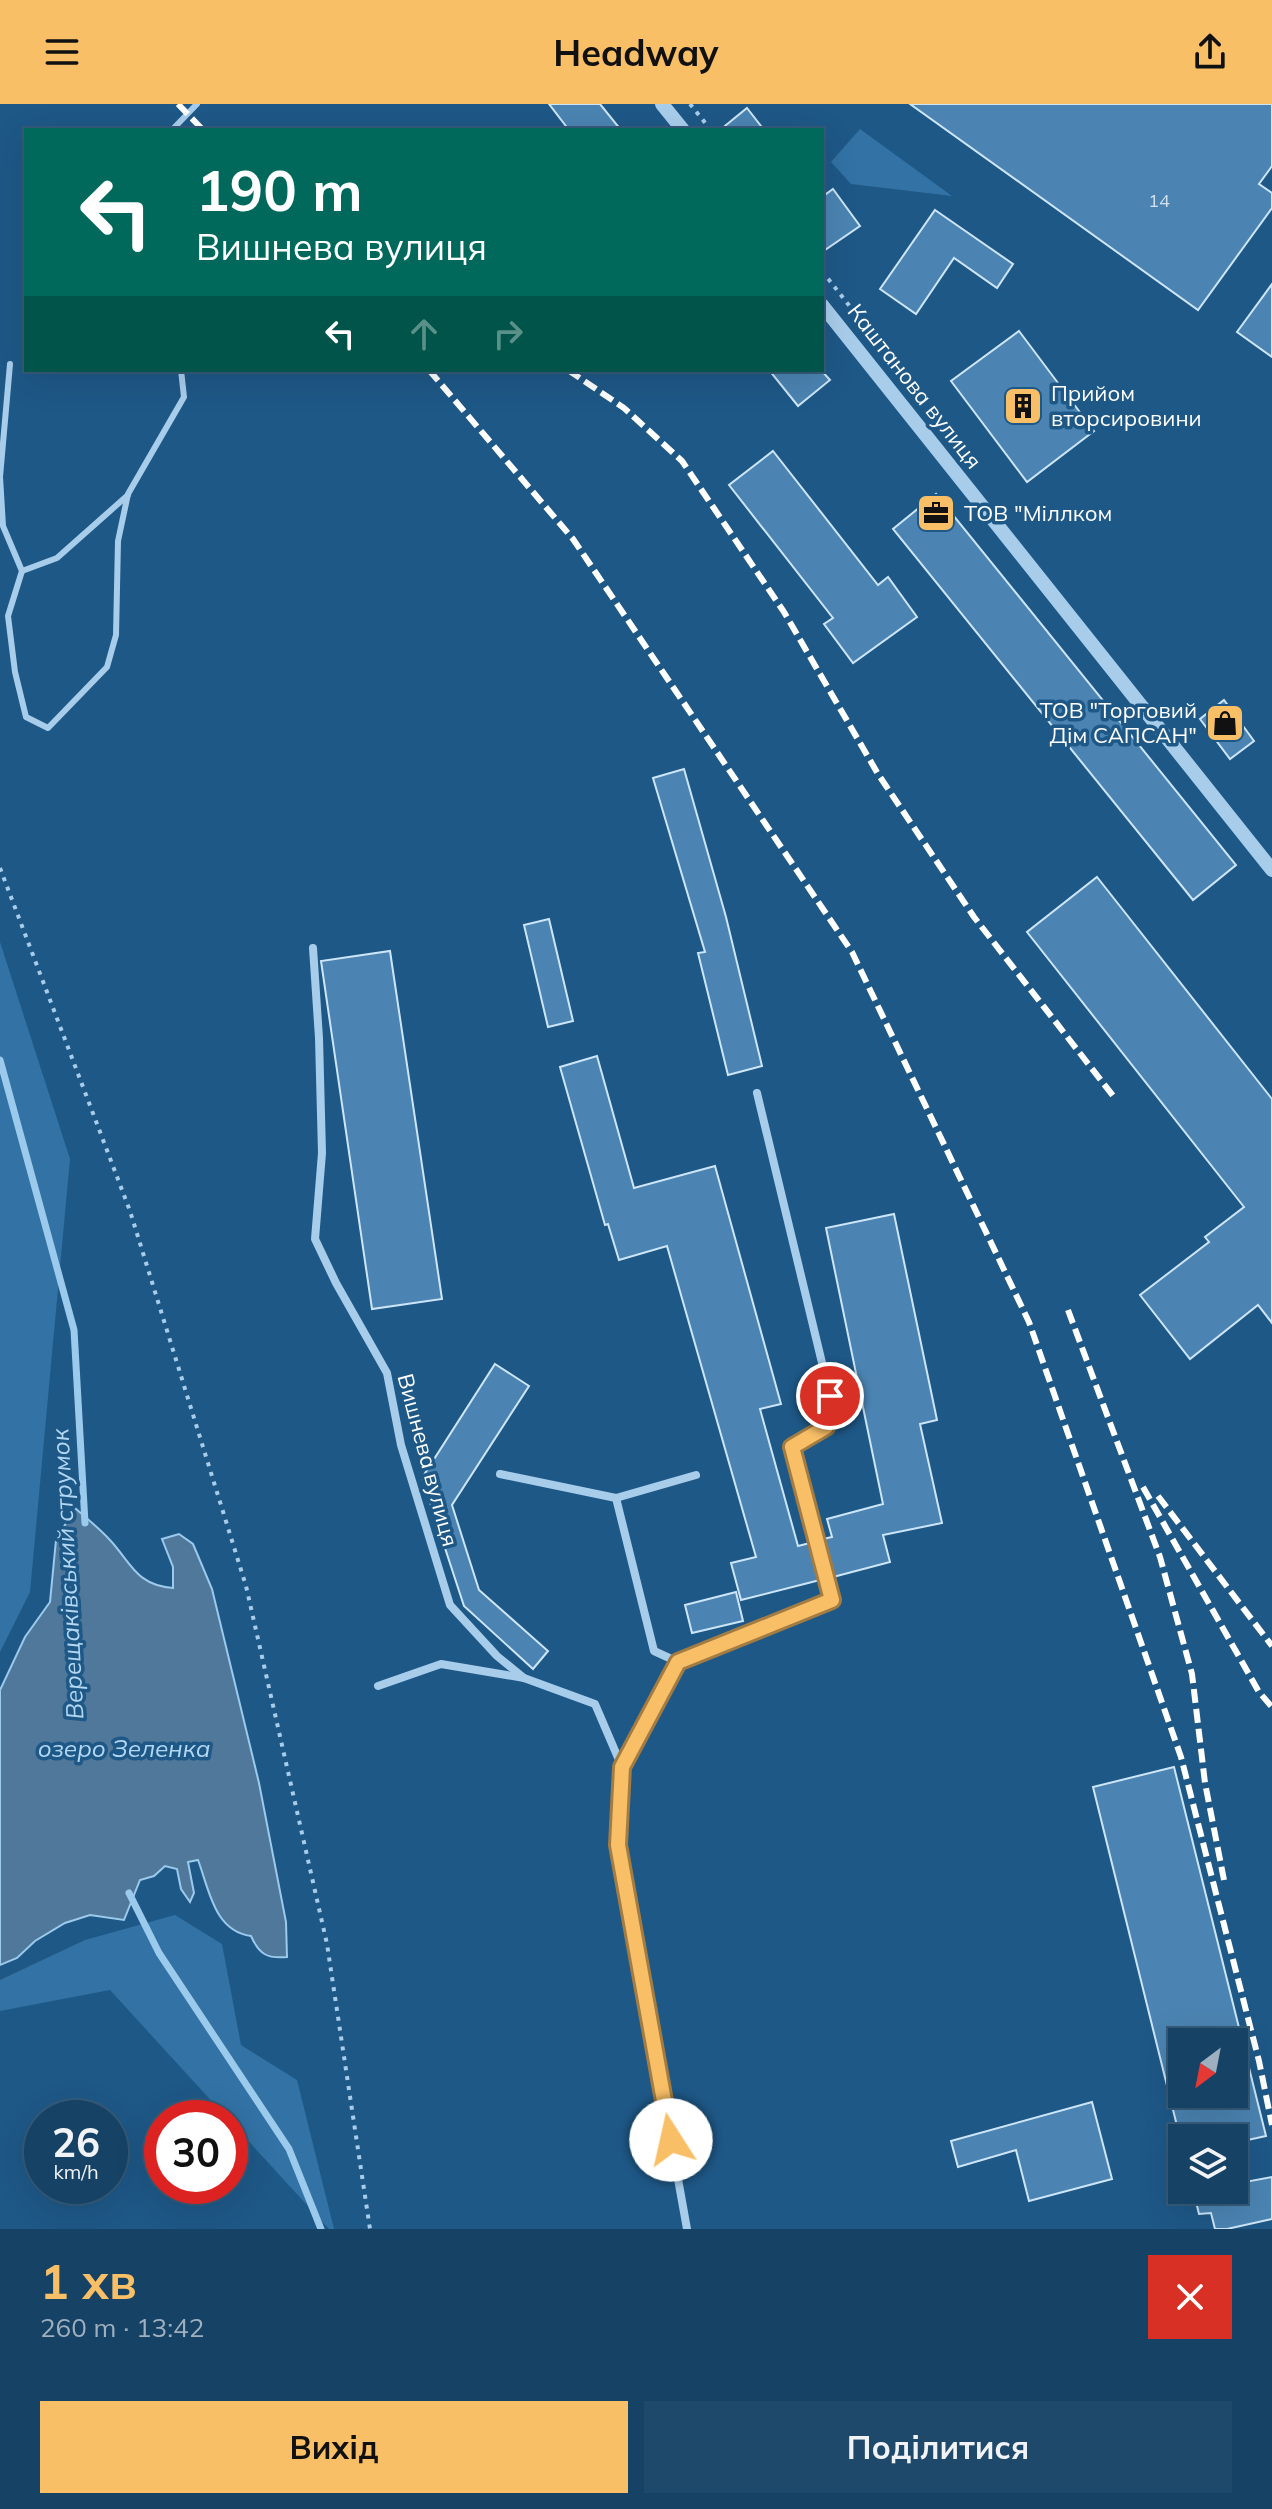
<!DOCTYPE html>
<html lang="uk">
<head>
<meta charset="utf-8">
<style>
	body { margin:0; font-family:Mulish,sans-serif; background:#1f496b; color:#f1f3f6; height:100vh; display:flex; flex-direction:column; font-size:30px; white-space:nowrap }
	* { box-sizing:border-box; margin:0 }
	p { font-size:26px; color:#9eb0bf }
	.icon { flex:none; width:44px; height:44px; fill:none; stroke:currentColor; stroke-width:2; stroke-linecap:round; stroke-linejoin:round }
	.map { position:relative; height:2125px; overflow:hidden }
	.panel { display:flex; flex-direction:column; background:#164265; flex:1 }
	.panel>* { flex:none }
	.banner { position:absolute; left:24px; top:24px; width:800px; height:244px; border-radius:0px; box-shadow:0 8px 32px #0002,0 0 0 2px #355b79; background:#00695c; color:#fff; overflow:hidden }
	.needle { width:52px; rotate:212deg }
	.controls { position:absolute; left:1168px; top:1924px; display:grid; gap:16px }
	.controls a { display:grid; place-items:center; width:80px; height:80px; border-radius:0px; background:#164265; box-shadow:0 8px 32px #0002,0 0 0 2px #355b79; font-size:40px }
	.speed { position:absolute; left:24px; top:1996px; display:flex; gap:16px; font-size:40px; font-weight:700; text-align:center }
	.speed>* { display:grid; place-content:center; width:104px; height:104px; border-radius:50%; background:#164265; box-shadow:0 8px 32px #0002,0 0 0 2px #355b79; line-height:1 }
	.speed small { font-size:20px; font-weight:400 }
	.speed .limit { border:12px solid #d22; background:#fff; color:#111 }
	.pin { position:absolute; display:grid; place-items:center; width:68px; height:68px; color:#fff; margin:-34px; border:4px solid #fff; border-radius:50%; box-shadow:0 2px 8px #0007 }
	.me { position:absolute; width:88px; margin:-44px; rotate:350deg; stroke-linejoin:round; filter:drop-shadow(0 0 6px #0008) }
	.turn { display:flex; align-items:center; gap:28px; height:168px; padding:0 40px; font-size:36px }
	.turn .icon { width:104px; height:104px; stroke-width:2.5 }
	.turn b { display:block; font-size:56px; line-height:68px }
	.lanes { display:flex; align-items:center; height:76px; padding:0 40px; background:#0003; justify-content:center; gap:40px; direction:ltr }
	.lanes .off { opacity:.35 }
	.round { display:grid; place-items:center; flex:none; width:84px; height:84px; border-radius:0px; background:#1f496b }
	.summary { display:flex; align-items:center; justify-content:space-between; height:136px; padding:0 40px }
	h1 { font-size:48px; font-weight:700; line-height:60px; color:#f9bf67 }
	.button { display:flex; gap:16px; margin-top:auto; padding:16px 40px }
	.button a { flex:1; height:92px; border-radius:0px; background:#f9bf67; color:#111; font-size:32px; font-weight:700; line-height:92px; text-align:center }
	.button a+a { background:#1f496b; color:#f1f3f6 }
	header { display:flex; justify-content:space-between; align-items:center; height:104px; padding:0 40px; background:#f9bf67; color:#111; font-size:36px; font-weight:700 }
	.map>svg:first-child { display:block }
	.green { fill:#3272a5 }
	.water { fill:#50789a; stroke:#9bcaec; stroke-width:2 }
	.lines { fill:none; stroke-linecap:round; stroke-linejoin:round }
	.stream { stroke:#9bcaec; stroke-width:7 }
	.building { fill:#4b84b2; stroke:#cde5f8; stroke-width:2; fill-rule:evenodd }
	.path { stroke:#a8cdeb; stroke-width:4; stroke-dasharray:4 6; stroke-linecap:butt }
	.service { stroke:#a8cdeb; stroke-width:6 }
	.minor { stroke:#a8cdeb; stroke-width:8 }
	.tertiary { stroke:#a8cdeb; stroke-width:14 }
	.rail { stroke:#fff; stroke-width:6; stroke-dasharray:14 6; stroke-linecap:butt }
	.route-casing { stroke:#a27c43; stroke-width:20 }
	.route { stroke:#f9bf67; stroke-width:14 }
	.labels { text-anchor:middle; stroke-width:7; stroke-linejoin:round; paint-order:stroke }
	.number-label { font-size:18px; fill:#d2e0ec }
	.street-label { font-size:22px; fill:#fff; stroke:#1e5887 }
	.poi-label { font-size:22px; fill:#fff; stroke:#1e5887; text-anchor:start }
	.water-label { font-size:24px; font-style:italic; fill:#b3d7f2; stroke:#1e5887 }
</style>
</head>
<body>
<header><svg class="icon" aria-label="menu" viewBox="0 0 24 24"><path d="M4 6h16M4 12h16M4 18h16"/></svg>Headway<svg class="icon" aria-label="share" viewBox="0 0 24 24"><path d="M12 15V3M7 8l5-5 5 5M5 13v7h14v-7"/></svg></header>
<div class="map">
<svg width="1272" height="2125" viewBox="0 0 1272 2125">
	<rect width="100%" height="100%" fill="#1e5887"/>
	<g class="green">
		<polygon points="860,25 952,92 851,80 831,58"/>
		<polygon points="0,838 70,1055 30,1488 0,1548"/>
		<polygon points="175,1811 222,1840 241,1941 297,1976 334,2125 329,2125 230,2017 230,2014 227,2014 110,1886 0,1907 0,1876 85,1836"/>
	</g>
	<path class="water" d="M75 1404C86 1414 99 1424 109 1435 131 1458 135 1481 173 1484V1463L162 1435 179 1430 193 1440 212 1485 259 1679 286 1818 287 1853C267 1855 259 1850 251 1832 214 1827 209 1785 198 1756L188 1758 194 1789 190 1798 181 1785 177 1765 165 1762 154 1772 140 1776 124 1816 90 1811 65 1819 35 1837 17 1854 0 1861V1586L25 1533 50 1498 56 1436Z"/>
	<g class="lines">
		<g class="stream">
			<polyline points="0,956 74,1226 85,1419"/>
			<polyline points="129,1789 159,1849 289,2045 321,2125"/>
		</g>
	</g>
	<g class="building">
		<polygon points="549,0 600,0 621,26 569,26"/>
		<polygon points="910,0 1272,0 1272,62 1259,80 1272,89 1272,104 1198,206"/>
		<polygon points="747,4 764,26 720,26"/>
		<polygon points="833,85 860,122 822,148 822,93"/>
		<polygon points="935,106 1013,160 997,184 954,154 916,210 880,185"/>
		<polygon points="1272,180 1272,253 1237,228"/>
		<polygon points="1019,227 1094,327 1027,378 951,277"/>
		<polygon points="769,266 821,266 830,276 798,302"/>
		<polygon points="773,347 878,481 888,473 917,513 853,559 824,520 833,514 729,381"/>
		<polygon points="936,390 1236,761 1193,796 893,425"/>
		<polygon points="1224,596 1254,637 1230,655 1200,615"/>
		<polygon points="684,665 726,813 762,962 728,971 698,849 705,848 653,674"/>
		<polygon points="1097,773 1272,995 1272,1219 1258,1201 1190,1255 1140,1191 1209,1138 1205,1133 1244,1103 1027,828"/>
		<polygon points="549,815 573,917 548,923 524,821"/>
		<polygon points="390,847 442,1195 372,1205 321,857"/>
		<polygon points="597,952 634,1084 715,1062 781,1300 760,1305 798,1442 810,1439 820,1476 741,1496 731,1459 756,1453 667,1142 619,1156 608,1120 605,1121 560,963"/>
		<polygon points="894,1110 937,1316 920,1320 942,1419 883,1431 890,1458 833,1473 823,1435 832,1433 827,1415 883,1400 826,1124"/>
		<polygon points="495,1260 529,1282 452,1401 479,1486 548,1547 533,1565 464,1502 422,1374"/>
		<polygon points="736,1488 743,1517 692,1529 685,1501"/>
		<path d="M1174 1663 1266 2032 1234 2039V2034H1180L1093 1683ZM1182 1938H1234V1990H1182Z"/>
		<polygon points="1092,1998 1112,2075 1029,2097 1016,2046 958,2063 951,2037"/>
		<polygon points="1272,2073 1272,2115 1227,2125 1215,2125 1211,2109 1199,2110 1193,2086 1234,2086 1234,2080"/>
	</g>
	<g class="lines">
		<g class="path">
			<polyline points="690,0 711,26"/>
			<polyline points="822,167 903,270"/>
			<polyline points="0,764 130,1107 246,1482 327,1840 370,2125"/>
		</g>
		<g class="service">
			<polyline points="172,26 197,0"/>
			<polyline points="10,260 0,373 3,422 22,467 8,512 15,568 26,613 48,624 107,563 116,531 118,437 128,390 184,293 181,266"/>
			<polyline points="22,467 57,454 128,391"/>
		</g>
		<g class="minor">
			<polyline points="313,844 319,934 322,1049 315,1135 336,1179 387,1269 401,1341 450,1501 497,1552 524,1574"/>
			<polyline points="500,1370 616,1394 654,1547 678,1558"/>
			<polyline points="616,1394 696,1371"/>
			<polyline points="378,1582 441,1560 524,1574 595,1600 622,1663"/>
			<polyline points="687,2125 618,1741 622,1663 678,1558 832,1496 792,1343 826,1323 830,1292 757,989"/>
		</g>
		<g class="tertiary">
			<polyline points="662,0 683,26"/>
			<polyline points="822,201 1272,766"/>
		</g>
		<g class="rail">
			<polyline points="178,0 203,26"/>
			<polyline points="429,266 573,435 852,848 1029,1218 1181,1653 1259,1957 1272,2021"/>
			<polyline points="568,266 624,304 682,357 784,508 878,670 974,813 1114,993"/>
			<polyline points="1068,1206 1160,1453 1192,1570 1205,1679 1224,1776"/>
			<polyline points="1143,1383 1259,1588 1272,1603"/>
			<polyline points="1158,1392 1272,1542"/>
		</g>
	</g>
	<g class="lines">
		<g class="route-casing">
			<polyline id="route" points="671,2036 618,1741 622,1663 678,1558 832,1496 792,1343 826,1323 830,1292"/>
		</g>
		<use href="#route" class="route"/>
	</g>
	<defs>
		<g id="building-square" transform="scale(2)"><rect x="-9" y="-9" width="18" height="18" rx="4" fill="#f9bf67" stroke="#1e5887"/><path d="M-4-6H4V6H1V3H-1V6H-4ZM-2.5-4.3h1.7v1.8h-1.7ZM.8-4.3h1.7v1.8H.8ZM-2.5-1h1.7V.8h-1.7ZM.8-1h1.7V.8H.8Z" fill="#111"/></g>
		<g id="office-square" transform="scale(2)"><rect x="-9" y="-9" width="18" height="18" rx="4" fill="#f9bf67" stroke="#1e5887"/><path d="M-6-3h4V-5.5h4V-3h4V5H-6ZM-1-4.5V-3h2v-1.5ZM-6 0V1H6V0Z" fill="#111"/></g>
		<g id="shop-square" transform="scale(2)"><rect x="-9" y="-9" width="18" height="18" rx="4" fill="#f9bf67" stroke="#1e5887"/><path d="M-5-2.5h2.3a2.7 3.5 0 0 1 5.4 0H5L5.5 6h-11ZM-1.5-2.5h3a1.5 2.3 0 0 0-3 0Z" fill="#111"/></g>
	</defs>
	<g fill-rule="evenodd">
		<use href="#building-square" x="1023" y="302"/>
		<use href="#office-square" x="936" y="409"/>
		<use href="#shop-square" x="1225" y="619"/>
	</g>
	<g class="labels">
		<g class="number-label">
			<text x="1159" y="103">14</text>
		</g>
		<g class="street-label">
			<text transform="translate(915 282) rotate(52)" y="8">Каштанова вулиця</text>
			<text transform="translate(428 1356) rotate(75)" y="8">Вишнева вулиця</text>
		</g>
		<g class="poi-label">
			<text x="1051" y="297">Прийом<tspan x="1051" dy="25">вторсировини</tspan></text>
			<text x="964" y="417">ТОВ "Міллком</text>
			<text x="1197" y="614" text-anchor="end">ТОВ "Торговий<tspan x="1197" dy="25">Дім САПСАН"</tspan></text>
		</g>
		<g class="water-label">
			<text transform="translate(68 1470) rotate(-93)" y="8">Верещаківський струмок</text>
			<text x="124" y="1653">озеро Зеленка</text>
		</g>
	</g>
</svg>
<div class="controls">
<a><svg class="needle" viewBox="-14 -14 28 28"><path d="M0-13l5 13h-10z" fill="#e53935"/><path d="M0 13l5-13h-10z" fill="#9eb0bf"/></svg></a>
<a><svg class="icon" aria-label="layers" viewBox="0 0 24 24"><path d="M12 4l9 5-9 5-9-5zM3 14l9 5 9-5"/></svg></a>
</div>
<div class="speed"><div>26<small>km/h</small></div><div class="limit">30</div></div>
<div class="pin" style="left:830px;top:1292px;background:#d93025"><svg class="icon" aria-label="arrive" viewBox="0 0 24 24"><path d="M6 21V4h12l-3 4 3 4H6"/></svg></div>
<svg class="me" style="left:671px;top:2036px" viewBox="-20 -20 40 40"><circle r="19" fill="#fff"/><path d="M0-13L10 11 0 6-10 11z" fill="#f9bf67"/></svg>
<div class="banner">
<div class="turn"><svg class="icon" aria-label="left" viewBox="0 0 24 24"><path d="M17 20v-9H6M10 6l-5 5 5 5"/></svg><div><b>190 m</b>Вишнева вулиця</div></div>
<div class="lanes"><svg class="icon" aria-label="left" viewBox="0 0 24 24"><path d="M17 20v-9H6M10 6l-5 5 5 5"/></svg><svg class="icon off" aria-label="ahead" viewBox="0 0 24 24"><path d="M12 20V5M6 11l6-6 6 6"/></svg><svg class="icon off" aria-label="right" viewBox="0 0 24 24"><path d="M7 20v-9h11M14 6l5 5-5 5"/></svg></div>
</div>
</div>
<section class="panel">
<div class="summary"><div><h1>1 хв</h1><p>260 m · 13:42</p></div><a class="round" style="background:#d93025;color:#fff"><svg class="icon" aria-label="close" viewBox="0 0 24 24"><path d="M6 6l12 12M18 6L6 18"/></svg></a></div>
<div class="button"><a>Вихід</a><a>Поділитися</a></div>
</section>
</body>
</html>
